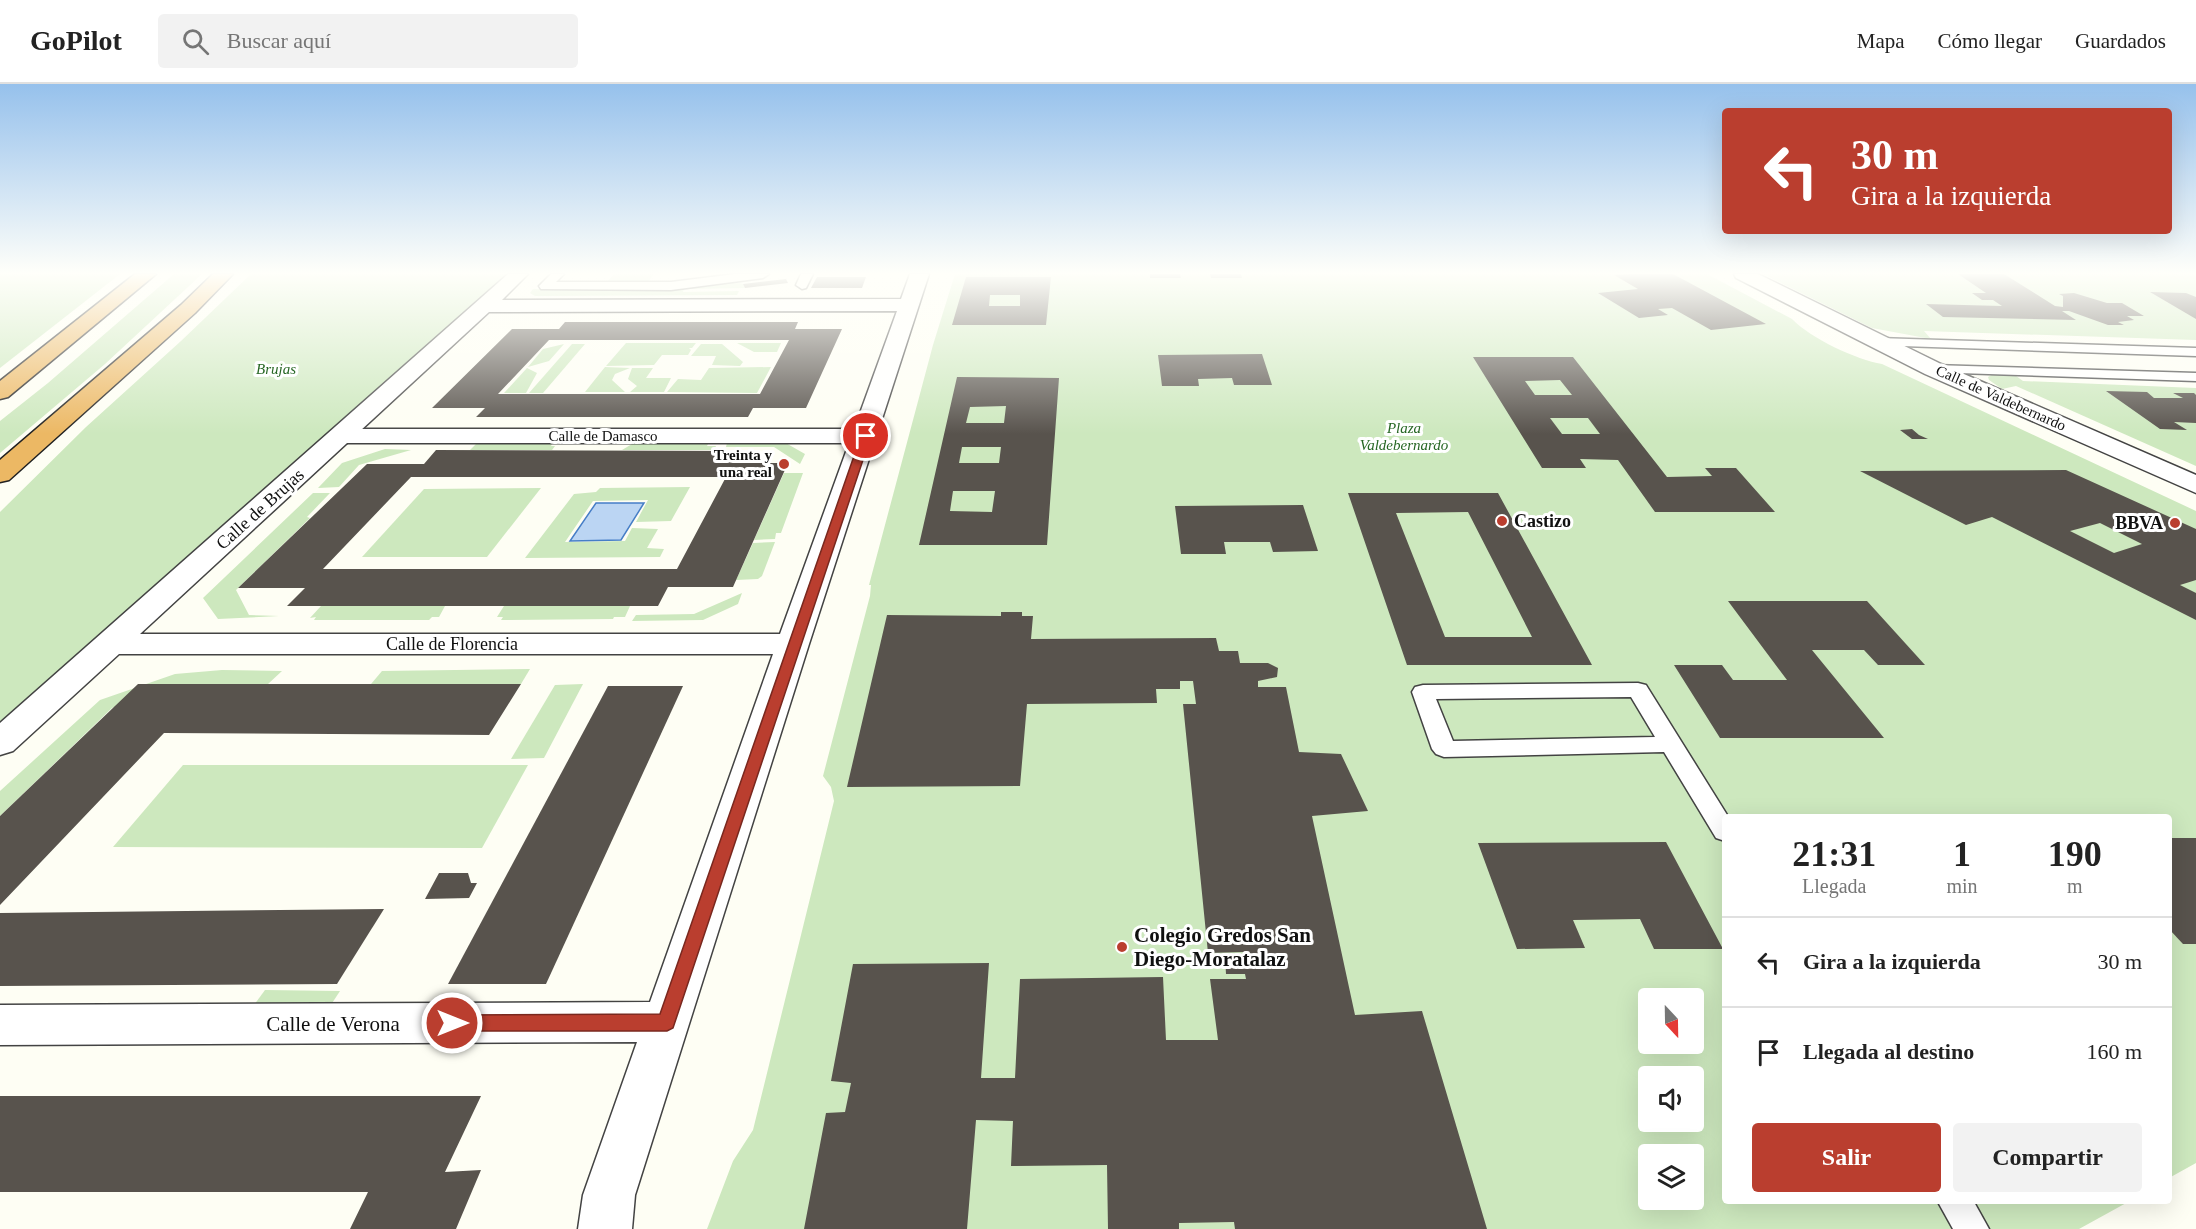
<!DOCTYPE html>
<html lang="es">
<head>
<meta charset="utf-8">
<style>
	body { margin:0; font-family:"Times New Roman",serif; background:#f2f2f2; color:#222; height:100vh; display:flex; flex-direction:column; font-size:22px; white-space:nowrap }
	* { box-sizing:border-box; margin:0 }
	p { font-size:20px; color:#767676 }
	.icon { flex:none; width:33px; height:33px; fill:none; stroke:currentColor; stroke-width:2; stroke-linecap:round; stroke-linejoin:round }
	.map { position:relative; flex:1; overflow:hidden }
	.drawer { position:absolute; left:1722px; top:730px; width:450px; height:390px; display:flex; flex-direction:column; background:#fff; border-radius:6px; box-shadow:0 6px 24px #0002 }
	.drawer>* { flex:none }
	.top-card { position:absolute; left:1722px; top:24px; width:450px; height:126px; border-radius:6px; box-shadow:0 6px 24px #0002; background:#ba3e2f; color:#fff; overflow:hidden }
	.needle { width:39px; rotate:158deg }
	.fabs { position:absolute; left:1638px; top:904px; display:grid; gap:12px }
	.fabs a { display:grid; place-items:center; width:66px; height:66px; border-radius:6px; background:#fff; box-shadow:0 6px 24px #0002; font-size:30px }
	.pin { position:absolute; display:grid; place-items:center; width:51px; height:51px; color:#fff; margin:-26px; border:3px solid #fff; border-radius:50%; box-shadow:0 2px 6px #0007 }
	.me { position:absolute; width:66px; margin:-33px; rotate:90deg; stroke-linejoin:round; filter:drop-shadow(0 0 4px #0008) }
	.turn { display:flex; align-items:center; gap:21px; height:126px; padding:0 30px; font-size:27px }
	.turn .icon { width:78px; height:78px; stroke-width:2.5 }
	.turn b { display:block; font-size:42px; line-height:51px }
	.eta { display:flex; justify-content:space-evenly; align-items:center; height:102px; text-align:center }
	.eta b { font-size:36px; font-weight:700; line-height:42px }
	.primary-button { display:flex; gap:12px; margin-top:auto; padding:12px 30px }
	.primary-button a { flex:1; height:69px; border-radius:6px; background:#ba3e2f; color:#fff; font-size:24px; font-weight:700; line-height:69px; text-align:center }
	.primary-button a+a { background:#f2f2f2; color:#222 }
	ul { padding:0; list-style:none }
	li { display:flex; align-items:center; gap:18px; height:90px; padding:0 30px; border-top:2px solid #e0e0e0 }
	li div { flex:1 }
	li b { display:block; font-size:22px }
	li em { font-style:normal }
	header { display:flex; align-items:center; gap:36px; box-sizing:border-box; height:84px; padding:0 30px; background:#fff; border-bottom:2px solid #e0e0e0 }
	header strong { font-size:28px }
	nav { display:flex; gap:33px; margin-inline-start:auto; font-size:21px }
	.search { width:420px; height:54px; background:#f2f2f2; display:flex; align-items:center; gap:15px; box-sizing:border-box; padding:0 21px; border-radius:6px; color:#767676; font-size:22px }
	.map>svg:first-child { display:block }
	.green { fill:#cde8be; fill-rule:evenodd }
	.water { fill:#bbd5f3; stroke:#467ec7; stroke-width:1.5 }
	.building { fill:#58534d; fill-rule:evenodd }
	.lines { fill:none; stroke-linecap:round; stroke-linejoin:round }
	.service-casing { stroke:#434343; stroke-width:3 }
	.pedestrian-casing { stroke:#434343; stroke-width:3 }
	.minor-casing { stroke:#434343; stroke-width:3 }
	.motorway-casing { stroke:#212121; stroke-width:3 }
	.service { fill:#fff; fill-rule:evenodd }
	.pedestrian { fill:#fff; fill-rule:evenodd }
	.minor { fill:#fff; fill-rule:evenodd }
	.motorway { fill:#ecb864; fill-rule:evenodd }
	.route { fill:#ba3e2f; stroke:#79281f; stroke-width:1.5 }
	.poi-dot { fill:#ba3e2f; stroke:#fff; stroke-width:2 }
	.labels { text-anchor:middle; stroke-width:6; stroke-linejoin:round; paint-order:stroke }
	.far-park-label { font-size:15px; font-style:italic; fill:#266623; stroke:#fff }
	.far-street-label { font-size:15px; fill:#101010; stroke:#fff }
	.far-poi-label { font-size:15px; font-weight:bold; fill:#101010; stroke:#fff; text-anchor:end }
	.street-label { font-size:18px; fill:#101010; stroke:#fff }
	.poi-label { font-size:18px; font-weight:bold; fill:#101010; stroke:#fff; text-anchor:start }
	.near-poi-label { font-size:21px; font-weight:bold; fill:#101010; stroke:#fff; text-anchor:start }
	.near-street-label { font-size:21px; fill:#101010; stroke:#fff }
</style>
</head>
<body>
<header>
<strong>GoPilot</strong>
<div class="search"><svg class="icon" aria-label="search" viewBox="0 0 24 24"><circle cx="10" cy="10" r="6"/><path d="M15 15l6 6"/></svg>Buscar aquí</div>
<nav><a>Mapa</a><a>Cómo llegar</a><a>Guardados</a></nav>
</header>
<div class="map">
<svg width="2196" height="1145" viewBox="0 0 2196 1145">
	<rect width="100%" height="100%" fill="#fefef4"/>
	<g class="green">
		<polygon points="0,190 120,190 0,284"/>
		<polygon points="174,190 202,190 105,280 0,369 0,337 48,299"/>
		<polygon points="251,190 513,190 0,645 0,428 86,343 181,257"/>
		<polygon points="614,190 654,190 647,199 606,199"/>
		<path d="M955 190H1707L1792 235C1810 254 1857 276 1882 280L2196 427V1079L2169 1094V734H1725V1118H2128L2079 1145H707L733 1077 753 1046 834 717 831 703 823 692 870 512 871 501H869L933 261ZM1648 915H1694V960H1648ZM1648 993H1694V1038H1648ZM1648 1071H1694V1116H1648Z"/>
		<polygon points="1763,190 2196,190 2196,256 1924,247 1931,255 1872,244"/>
		<polygon points="736,198 743,200 745,204 684,205 683,208 739,207 737,211 535,212 530,209 533,205 672,206"/>
		<polygon points="626,259 696,259 692,264 689,264 691,266 688,271 662,271 654,281 606,282"/>
		<polygon points="737,259 781,259 777,268 754,268"/>
		<polygon points="564,260 549,277 528,283 543,265"/>
		<polygon points="572,260 585,260 543,309 529,309"/>
		<polygon points="701,260 722,260 743,278 740,282 712,281 716,272 691,272"/>
		<polygon points="605,283 630,284 615,290 612,296 625,308 585,308"/>
		<polygon points="771,283 757,309 667,308 678,295 701,296 709,284"/>
		<polygon points="527,284 537,289 526,309 504,309"/>
		<polygon points="632,284 653,284 646,294 671,294 664,308 630,308 637,302 628,295"/>
		<polygon points="1995,289 2012,289 2023,297 2196,304 2196,382 2016,302 2002,305 1989,296 1988,293"/>
		<polygon points="784,358 805,370 800,380 774,363 726,363 727,359"/>
		<polygon points="476,360 552,360 551,362 555,362 552,366 470,366"/>
		<polygon points="632,360 708,360 707,362 716,362 714,366 622,366"/>
		<polygon points="385,365 411,366 359,381 339,403 318,404 342,379"/>
		<polygon points="784,389 803,389 781,449 776,449 775,455 754,456"/>
		<polygon points="690,403 671,437 636,438 648,416 593,417 565,458 625,457 632,444 658,445 647,464 664,465 660,473 525,474 574,410 596,408 600,404"/>
		<polygon points="541,404 487,473 362,473 424,405"/>
		<polygon points="313,409 330,409 307,433 310,434 236,506 249,531 279,532 218,535 203,514"/>
		<polygon points="775,458 762,492 758,495 736,496 753,459"/>
		<polygon points="742,509 738,520 703,536 632,537 636,531 694,530"/>
		<polygon points="321,522 445,522 439,533 432,533 429,536 314,536 316,533 310,534"/>
		<polygon points="504,522 630,522 625,533 614,533 613,535 501,536 503,533 497,533"/>
		<polygon points="530,585 521,600 371,600 382,587"/>
		<polygon points="222,586 282,587 268,600 176,600 112,624 0,732 0,707 100,616 175,590"/>
		<polygon points="583,600 544,674 511,675 555,601"/>
		<polygon points="183,681 528,681 482,764 113,763"/>
		<polygon points="265,906 340,907 323,933 246,932"/>
	</g>
	<polygon class="water" points="596,419 644,419 621,456 570,457"/>
	<g class="building">
		<polygon points="1150,190 1180,190 1181,194 1150,194"/>
		<polygon points="1210,190 1241,190 1242,194 1211,194"/>
		<polygon points="1629,190 1673,190 1766,240 1711,246 1672,224 1658,225 1668,231 1639,234 1598,209 1638,205 1614,191"/>
		<polygon points="1958,190 2004,190 2055,222 2063,223 2063,212 2059,210 2074,209 2107,219 2122,219 2144,232 2127,232 2134,236 2118,238 2124,241 2108,241 2069,227 2062,227 2076,236 1943,233 1926,220 2002,222 1993,216 1982,216 1972,209 1986,209"/>
		<polygon points="817,193 866,193 862,204 811,204"/>
		<path d="M966 193H1051L1046 241H952ZM990 211H1020V222H989Z"/>
		<polygon points="786,195 788,199 745,204 743,200"/>
		<polygon points="2150,208 2186,209 2196,213 2196,235"/>
		<path d="M565 238H798L795 245H842L806 324H753L748 333H476L485 324H432L512 245H559ZM549 256H789L760 310H498Z"/>
		<polygon points="1262,270 1272,301 1234,301 1232,294 1198,295 1199,302 1162,302 1158,271"/>
		<path d="M1473 273H1573L1667 393 1712 392 1705 384H1736L1775 428H1655L1618 376 1580 375 1586 384H1542ZM1560 296 1572 311H1535L1525 297ZM1550 334H1588L1600 350H1562Z"/>
		<path d="M957 293 1059 294 1047 461H919ZM1006 322 1004 339H966L970 323ZM962 363H1001L999 379H959ZM953 407H995L992 428 950 427Z"/>
		<polygon points="2106,307 2147,308 2154,314 2183,314 2173,309 2194,309 2196,311 2196,339 2174,338 2187,346 2160,345"/>
		<polygon points="1912,345 1919,351 1928,355 1912,355 1900,346"/>
		<path d="M436 366 740 367 733 379H788L733 503H668L658 522H287L305 504H238L367 380H424ZM411 393H726L677 485H323Z"/>
		<path d="M2066 386 2196 445V496L2180 501 2196 509V536L1992 433 1966 441 1860 387ZM2100 439 2142 460 2114 469 2070 447Z"/>
		<path d="M1348 409H1498L1592 581H1407ZM1468 428 1532 553H1445L1396 429Z"/>
		<polygon points="1303,421 1318,467 1273,468 1270,458 1224,458 1226,470 1181,470 1175,422"/>
		<polygon points="1728,517 1867,517 1925,581 1878,581 1864,566 1812,566 1884,654 1720,654 1674,581 1722,581 1733,596 1787,596"/>
		<polygon points="1001,528 1022,528 1022,532 1033,532 1031,555 1216,554 1219,567 1238,567 1240,579 1268,579 1278,584 1277,593 1258,597 1258,603 1286,603 1299,668 1341,670 1368,727 1312,732 1355,931 1422,927 1487,1145 1235,1145 1234,1138 1179,1139 1179,1145 1108,1145 1107,1081 1011,1082 1013,1037 976,1036 967,1145 804,1145 826,1029 845,1028 851,999 831,997 853,880 989,879 981,994 1015,994 1020,895 1163,893 1166,956 1218,956 1210,895 1246,895 1245,890 1226,890 1225,873 1244,873 1244,868 1208,869 1183,620 1196,620 1193,597 1180,597 1180,605 1156,605 1157,619 1027,620 1020,702 847,703 887,531 1001,532"/>
		<polygon points="138,600 521,600 489,651 164,649 0,821 0,732"/>
		<polygon points="608,602 683,602 546,900 448,900"/>
		<polygon points="2169,754 2196,754 2196,860 2183,860 2169,845"/>
		<polygon points="1666,758 1723,865 1654,865 1640,835 1573,836 1585,864 1517,865 1478,759"/>
		<polygon points="439,789 468,789 471,799 477,799 469,814 425,815"/>
		<polygon points="384,825 337,900 0,902 0,829"/>
		<polygon points="0,1012 481,1012 445,1088 481,1086 456,1145 350,1145 368,1108 0,1108"/>
	</g>
	<g class="lines">
		<g class="service-casing">
			<g id="service">
				<polygon points="551,190 564,190 556,198 671,198 735,190 769,190 763,194 671,206 541,205 539,202"/>
				<polygon points="801,190 813,190 806,204 802,205 796,201"/>
				<polygon points="1878,254 2196,264 2196,272 1873,261 1871,258"/>
				<polygon points="1933,281 2196,289 2196,297 1928,288 1926,285"/>
				<path d="M1638 599 1646 601 1729 734H1725V757L1716 754 1664 668 1444 673 1436 670 1432 665 1412 608 1415 603 1423 601ZM1631 613 1655 653 1453 657 1436 615Z"/>
				<polygon points="1938,1118 1974,1118 1989,1145 1953,1145"/>
			</g>
		</g>
		<g class="pedestrian-casing">
			<polygon id="pedestrian" points="340,345 866,345 875,347 878,352 875,357 866,359 340,359 331,357 328,352 331,347"/>
		</g>
		<g class="minor-casing">
			<g id="minor">
				<path d="M508 190H528L502 216 901 215 910 190H929L809 560 635 1111 632 1145H578L583 1111 637 958 0 961V921L650 918 773 570H119L13 667 0 671V639ZM897 227 780 550H140L489 228Z"/>
				<polygon points="1734,190 1758,190 1941,280 2196,391 2196,409 1925,290 1736,194"/>
			</g>
		</g>
		<g class="motorway-casing">
			<g id="motorway">
				<polygon points="135,190 156,190 8,313 0,315 0,297"/>
				<polygon points="213,190 233,190 195,229 9,396 0,398 0,376 181,221"/>
			</g>
		</g>
		<use href="#service" class="service"/>
		<use href="#pedestrian" class="pedestrian"/>
		<use href="#minor" class="minor"/>
		<use href="#motorway" class="motorway"/>
	</g>
	<linearGradient id="sky" x2="0" y2="1"><stop stop-color="#96c1ec"/><stop offset="0.54" stop-color="#fffffa"/><stop offset="1" stop-color="#fffffa" stop-opacity="0"/></linearGradient>
	<rect width="2196" height="350" fill="url(#sky)"/>
	<polygon class="route" points="862,349 871,352 673,944 667,947 452,947 446,945 443,939 446,934 452,931 660,930"/>
	<g class="poi-dot">
		<circle cx="784" cy="380" r="6"/>
		<circle cx="1502" cy="437" r="6"/>
		<circle cx="2175" cy="439" r="6"/>
		<circle cx="1122" cy="863" r="6"/>
	</g>
	<g class="labels">
		<g class="far-park-label">
			<text x="276" y="290">Brujas</text>
			<text x="1404" y="349">Plaza<tspan x="1404" dy="17">Valdebernardo</tspan></text>
		</g>
		<g class="far-street-label">
			<text transform="translate(2001 314) rotate(24)" y="5">Calle de Valdebernardo</text>
			<text x="603" y="357">Calle de Damasco</text>
		</g>
		<g class="far-poi-label">
			<text x="772" y="376">Treinta y<tspan x="772" dy="17">una real</tspan></text>
		</g>
		<g class="street-label">
			<text transform="translate(260 425) rotate(-42)" y="6">Calle de Brujas</text>
			<text x="452" y="566">Calle de Florencia</text>
		</g>
		<g class="poi-label">
			<text x="1514" y="443">Castizo</text>
			<text x="2163" y="445" text-anchor="end">BBVA</text>
		</g>
		<g class="near-poi-label">
			<text x="1134" y="858">Colegio Gredos San<tspan x="1134" dy="24">Diego-Moratalaz</tspan></text>
		</g>
		<g class="near-street-label">
			<text x="333" y="947">Calle de Verona</text>
		</g>
	</g>
</svg>
<div class="fabs">
<a><svg class="needle" viewBox="-14 -14 28 28"><path d="M0-13l5 13h-10z" fill="#e53935"/><path d="M0 13l5-13h-10z" fill="#767676"/></svg></a>
<a><svg class="icon" aria-label="sound" viewBox="0 0 24 24"><path d="M4 9h4l5-4v14l-5-4H4zM17 9q2 3 0 6"/></svg></a>
<a><svg class="icon" aria-label="layers" viewBox="0 0 24 24"><path d="M12 4l9 5-9 5-9-5zM3 14l9 5 9-5"/></svg></a>
</div>
<div class="pin" style="left:866px;top:352px;background:#d93025"><svg class="icon" aria-label="arrive" viewBox="0 0 24 24"><path d="M6 21V4h12l-3 4 3 4H6"/></svg></div>
<svg class="me" style="left:452px;top:939px" viewBox="-20 -20 40 40"><circle r="17" fill="#ba3e2f" stroke="#fff" stroke-width="3"/><path d="M0-11L8 9 0 5-8 9z" fill="#fff"/></svg>
<div class="top-card">
<div class="turn"><svg class="icon" aria-label="left" viewBox="0 0 24 24"><path d="M17 20v-9H6M10 6l-5 5 5 5"/></svg><div><b>30 m</b>Gira a la izquierda</div></div>
</div>
<section class="drawer">
<div class="eta">
<div><b>21:31</b><p>Llegada</p></div>
<div><b>1</b><p>min</p></div>
<div><b>190</b><p>m</p></div>
</div>
<ul>
<li><svg class="icon" aria-label="left" viewBox="0 0 24 24"><path d="M17 20v-9H6M10 6l-5 5 5 5"/></svg><div><b>Gira a la izquierda</b></div><em>30 m</em></li>
<li><svg class="icon" aria-label="arrive" viewBox="0 0 24 24"><path d="M6 21V4h12l-3 4 3 4H6"/></svg><div><b>Llegada al destino</b></div><em>160 m</em></li>
</ul>
<div class="primary-button"><a>Salir</a><a>Compartir</a></div>
</section>
</div>
</body>
</html>
